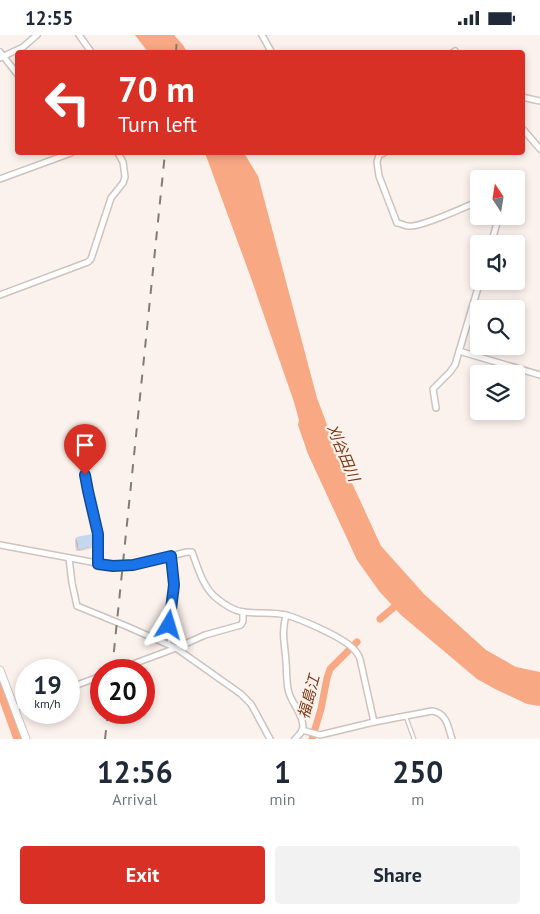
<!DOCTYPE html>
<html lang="en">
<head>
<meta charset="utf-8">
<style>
	body { margin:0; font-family:"PT Sans","Noto Sans JP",sans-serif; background:#f2f2f3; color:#1f2937; height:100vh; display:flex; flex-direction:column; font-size:19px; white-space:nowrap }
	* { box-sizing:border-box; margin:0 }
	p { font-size:16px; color:#747a83 }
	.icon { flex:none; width:28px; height:28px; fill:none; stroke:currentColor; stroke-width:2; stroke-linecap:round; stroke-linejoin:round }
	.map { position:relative; height:704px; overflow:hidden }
	.sheet { display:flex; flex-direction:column; background:#fff; flex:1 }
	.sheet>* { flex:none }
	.hud { position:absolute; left:15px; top:15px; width:510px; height:105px; border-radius:5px; box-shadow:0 2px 8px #0003; background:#d93025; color:#fff; overflow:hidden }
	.needle { width:32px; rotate:348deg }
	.controls { position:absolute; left:470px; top:135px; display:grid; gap:10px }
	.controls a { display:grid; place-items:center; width:55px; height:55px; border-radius:5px; background:#fff; box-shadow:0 2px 8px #0003; font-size:25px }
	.speed { position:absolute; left:15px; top:624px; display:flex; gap:10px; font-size:25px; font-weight:700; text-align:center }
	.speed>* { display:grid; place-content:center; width:65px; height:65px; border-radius:50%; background:#fff; box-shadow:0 2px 8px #0003; line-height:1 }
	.speed small { font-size:12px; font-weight:400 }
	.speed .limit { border:8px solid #d22; background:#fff; color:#111 }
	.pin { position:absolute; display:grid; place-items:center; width:42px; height:42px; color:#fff; margin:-51px -21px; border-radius:50% 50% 50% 0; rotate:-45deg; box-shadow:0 0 5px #0007 }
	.pin .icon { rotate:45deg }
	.me { position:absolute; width:55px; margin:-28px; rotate:7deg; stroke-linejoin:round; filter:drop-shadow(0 0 4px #0008) }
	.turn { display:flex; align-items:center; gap:18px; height:105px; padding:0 20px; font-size:22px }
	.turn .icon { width:65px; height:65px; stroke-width:2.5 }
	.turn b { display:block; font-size:35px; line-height:42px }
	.eta { display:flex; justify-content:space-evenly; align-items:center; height:85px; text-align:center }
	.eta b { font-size:30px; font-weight:800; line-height:35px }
	.action { display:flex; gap:10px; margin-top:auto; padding:10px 20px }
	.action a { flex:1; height:58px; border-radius:5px; background:#d93025; color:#fff; font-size:20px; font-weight:800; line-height:58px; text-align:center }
	.action a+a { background:#f2f2f3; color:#1f2937 }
	.status { display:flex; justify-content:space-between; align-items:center; height:35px; padding:0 25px; background:#fff; direction:ltr }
	.status svg { height:14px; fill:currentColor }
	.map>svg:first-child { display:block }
	.forest { fill:#f8a883 }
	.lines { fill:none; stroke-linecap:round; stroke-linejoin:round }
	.canal { stroke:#f8a883; stroke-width:7 }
	.river { stroke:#f8a883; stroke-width:11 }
	.building { fill:#c3d7f2; filter:url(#shadow) }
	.service-casing { stroke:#cdc3bf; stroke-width:5 }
	.minor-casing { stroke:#cdc3bf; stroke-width:8 }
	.secondary-casing { stroke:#cdc3bf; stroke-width:9 }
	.service { stroke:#fff; stroke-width:2.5 }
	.minor { stroke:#fff; stroke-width:5 }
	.secondary { stroke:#fff; stroke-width:7 }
	.rail { stroke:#827c79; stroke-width:2; stroke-dasharray:9 9; stroke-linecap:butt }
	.route-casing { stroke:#114b97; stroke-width:12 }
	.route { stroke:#1a73e8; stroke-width:9 }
	.labels { text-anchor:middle; stroke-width:4.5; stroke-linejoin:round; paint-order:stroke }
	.water-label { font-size:15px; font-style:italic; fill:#7e3710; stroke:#fbf1ed }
</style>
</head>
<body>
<div class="status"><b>12:55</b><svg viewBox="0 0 49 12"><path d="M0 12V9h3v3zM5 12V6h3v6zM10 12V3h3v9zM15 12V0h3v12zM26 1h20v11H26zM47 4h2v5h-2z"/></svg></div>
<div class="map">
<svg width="540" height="704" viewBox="0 0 540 704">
	<defs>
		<filter id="shadow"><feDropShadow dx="-2" dy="2" stdDeviation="1" flood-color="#0004"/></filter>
	</defs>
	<rect width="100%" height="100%" fill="#fbf1ed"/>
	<g class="forest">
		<polygon points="135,0 174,0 183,10 187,17 148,17"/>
		<polygon points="205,118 244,118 258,141 317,363 335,411 381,511 424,559 486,615 516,632 540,637 540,671 527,669 495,654 477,644 401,580 379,556 357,525 308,419 298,390 299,385 294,367 251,243"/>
	</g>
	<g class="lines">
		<g class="canal">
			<polyline points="380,584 400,567"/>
			<polyline points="312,704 321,674 327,643 330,634 357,607"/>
		</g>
		<polyline class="river" points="0,651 19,704"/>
	</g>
	<polygon class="building" points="92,499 94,510 79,514 77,502"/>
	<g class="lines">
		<g class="service-casing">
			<g id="service">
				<polyline points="169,609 170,578 174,550 171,522"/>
				<polyline points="406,682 414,704"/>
			</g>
		</g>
		<g class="minor-casing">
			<g id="minor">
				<polyline points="79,0 92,18"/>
				<polyline points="262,0 272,18"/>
				<polyline points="0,17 18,40"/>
				<polyline points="452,18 455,16 456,18"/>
				<polyline points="0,23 23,12 37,0"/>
				<polyline points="522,62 540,66"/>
				<polyline points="522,93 540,114"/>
				<path d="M384 118 379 120 377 127 379 141 397 188C401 188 404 191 408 191 420 193 465 172 479 166"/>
				<polyline points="0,144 71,118"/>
				<polyline points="491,209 499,181"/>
				<polyline points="0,260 88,227 91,224 111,163 123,148 125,142 123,127 118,118"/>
				<polyline points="459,316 540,340"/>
				<polyline points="436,373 433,354 450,337 455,330 480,246"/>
				<polyline points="80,412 88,456 98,499 98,529"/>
				<path d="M0 510 113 531 133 530 187 517H192C198 533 202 549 214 561 222 568 233 576 244 577 258 579 272 577 286 580 301 584 336 600 348 609 353 613 358 617 360 624L374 687"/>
				<polyline points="69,523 72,548 77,571 126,591 176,613 241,659 251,669 270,704"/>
				<path d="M286 580C281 600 285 608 286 627 287 637 286 649 289 658 293 670 302 678 303 691 303 697 299 700 295 704"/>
				<polyline points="117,635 176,613 205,600 241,590 243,586 243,577"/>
				<polyline points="69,653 101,641"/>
				<polyline points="15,673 26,669"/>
				<path d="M302 695 320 700 374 687 432 676C447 678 448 692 452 704"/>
			</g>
		</g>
		<g class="secondary-casing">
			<polyline id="secondary" points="0,635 26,704"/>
		</g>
		<use href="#service" class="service"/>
		<use href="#minor" class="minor"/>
		<use href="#secondary" class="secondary"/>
		<g class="rail">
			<polyline points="176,18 177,0"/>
			<polyline points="112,635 165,118"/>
			<polyline points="105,704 108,678"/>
		</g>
	</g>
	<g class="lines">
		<g class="route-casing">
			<polyline id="route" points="85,440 88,456 98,499 98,529 113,531 133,530 171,521 174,550 169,590"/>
		</g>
		<use href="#route" class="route"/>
	</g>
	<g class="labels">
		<g class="water-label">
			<text transform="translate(343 418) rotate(67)" y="5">刈谷田川</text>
			<text transform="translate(309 662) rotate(-75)" y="5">福島江</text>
		</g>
	</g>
</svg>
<div class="controls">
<a><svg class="needle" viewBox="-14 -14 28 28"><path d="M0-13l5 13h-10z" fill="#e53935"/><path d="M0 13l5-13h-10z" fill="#747a83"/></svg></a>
<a><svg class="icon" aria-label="sound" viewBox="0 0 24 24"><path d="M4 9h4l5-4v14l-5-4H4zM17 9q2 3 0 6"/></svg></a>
<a><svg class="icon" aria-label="search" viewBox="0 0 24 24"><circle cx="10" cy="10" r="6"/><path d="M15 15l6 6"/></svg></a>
<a><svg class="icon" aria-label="layers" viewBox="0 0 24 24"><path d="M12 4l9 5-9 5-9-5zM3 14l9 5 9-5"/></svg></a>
</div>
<div class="speed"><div>19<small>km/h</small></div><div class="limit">20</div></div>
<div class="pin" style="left:85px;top:440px;background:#d93025"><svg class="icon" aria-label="arrive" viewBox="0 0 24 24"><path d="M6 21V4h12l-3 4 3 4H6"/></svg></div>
<svg class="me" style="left:169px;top:590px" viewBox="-20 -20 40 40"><path d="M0-17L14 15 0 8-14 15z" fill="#1a73e8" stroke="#fff" stroke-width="4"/></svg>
<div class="hud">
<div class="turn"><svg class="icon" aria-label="left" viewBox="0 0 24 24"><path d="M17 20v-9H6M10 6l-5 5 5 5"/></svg><div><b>70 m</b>Turn left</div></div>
</div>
</div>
<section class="sheet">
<div class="eta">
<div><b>12:56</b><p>Arrival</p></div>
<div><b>1</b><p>min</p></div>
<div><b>250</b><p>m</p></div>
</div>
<div class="action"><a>Exit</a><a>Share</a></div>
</section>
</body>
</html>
